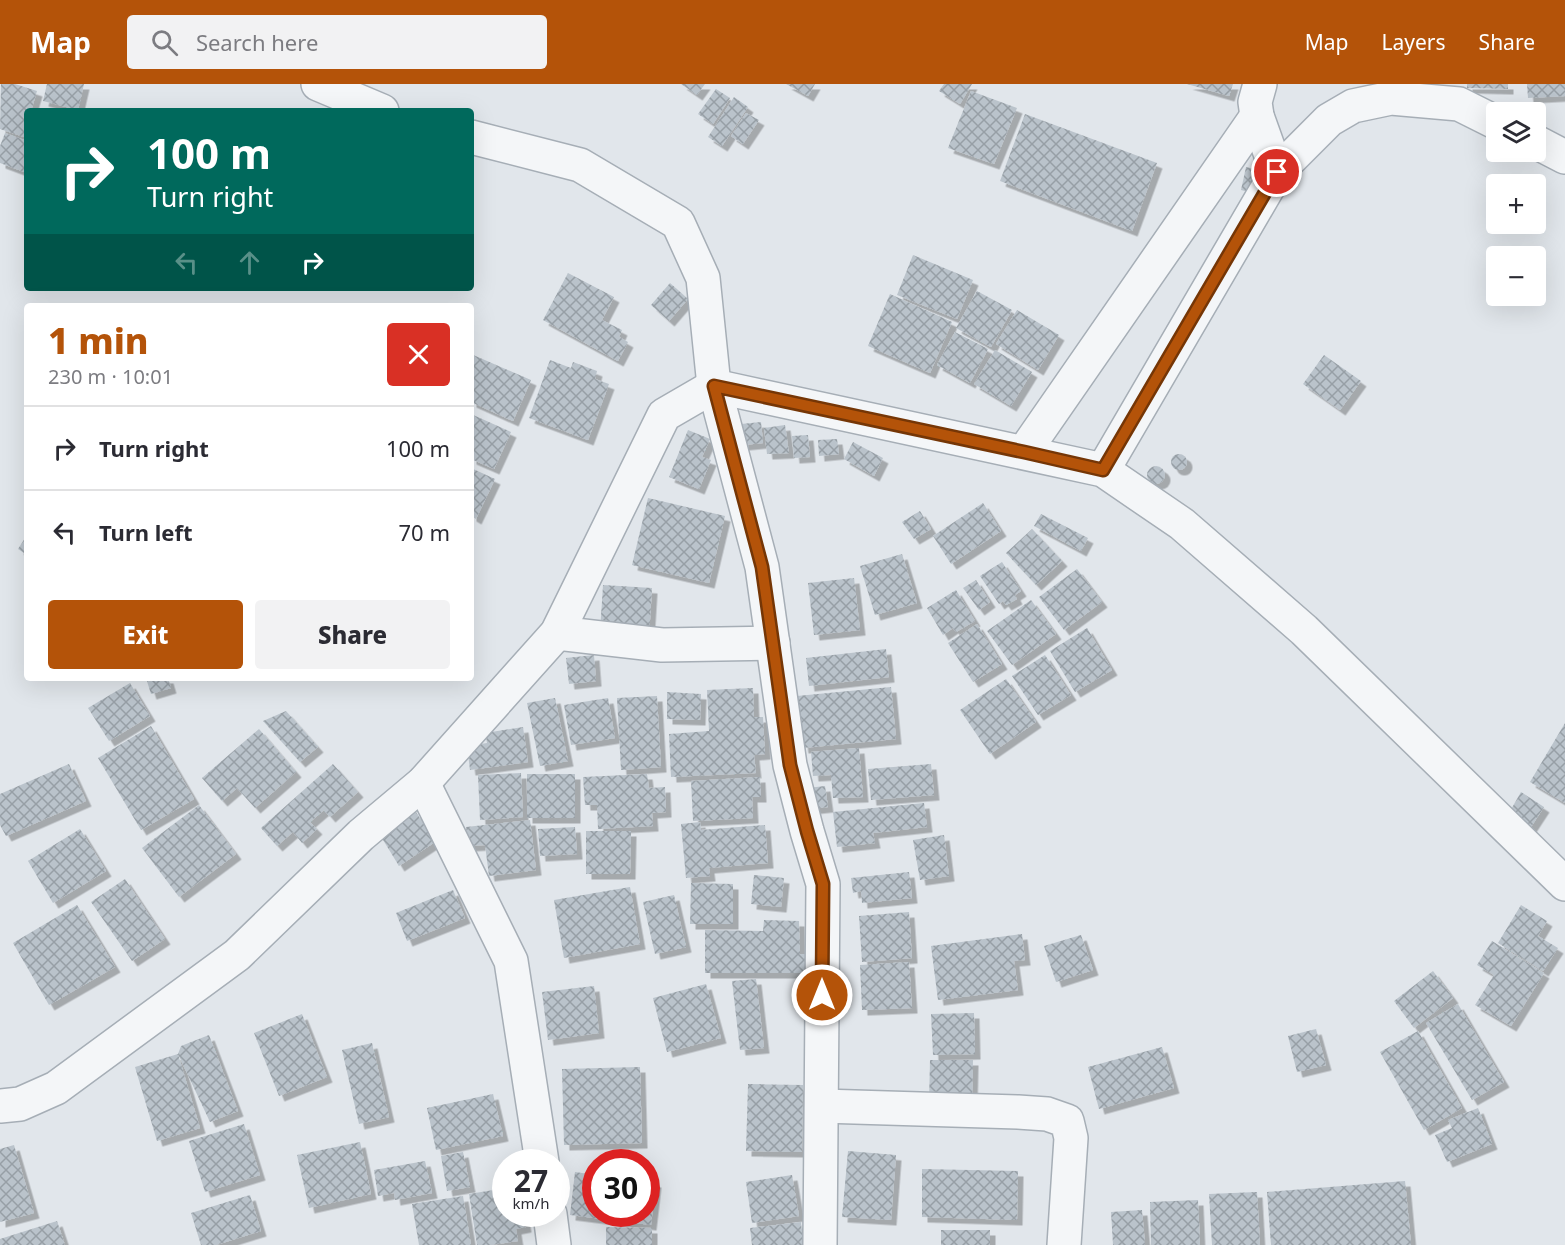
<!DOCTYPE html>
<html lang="en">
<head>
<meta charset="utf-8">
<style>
	body { margin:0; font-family:"Noto Sans",sans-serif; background:#f2f2f3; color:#2b2b33; height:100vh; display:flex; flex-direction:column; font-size:22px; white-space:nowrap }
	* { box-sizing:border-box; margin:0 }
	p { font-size:20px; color:#7c7c81 }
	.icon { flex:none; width:33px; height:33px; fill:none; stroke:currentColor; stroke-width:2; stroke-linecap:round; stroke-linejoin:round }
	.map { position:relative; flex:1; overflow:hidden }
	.side { position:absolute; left:24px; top:219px; width:450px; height:378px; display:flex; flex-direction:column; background:#fff; border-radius:6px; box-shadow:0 6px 24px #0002 }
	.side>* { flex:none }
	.banner { position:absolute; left:24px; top:24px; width:450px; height:183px; border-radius:6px; box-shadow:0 6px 24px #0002; background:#00695c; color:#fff; overflow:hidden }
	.tools { position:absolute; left:1486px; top:18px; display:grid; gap:12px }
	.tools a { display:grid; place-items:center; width:60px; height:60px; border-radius:6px; background:#fff; box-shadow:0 6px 24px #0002; font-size:30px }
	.speed { position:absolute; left:492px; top:1065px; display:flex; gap:12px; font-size:30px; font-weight:700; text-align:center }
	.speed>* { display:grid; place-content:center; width:78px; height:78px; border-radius:50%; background:#fff; box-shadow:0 6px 24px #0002; line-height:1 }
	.speed small { font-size:15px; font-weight:400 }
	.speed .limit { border:9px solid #d22; background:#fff; color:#111 }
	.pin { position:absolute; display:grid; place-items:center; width:51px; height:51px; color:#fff; margin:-26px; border:3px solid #fff; border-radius:50%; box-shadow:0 2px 6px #0007 }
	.me { position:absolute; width:66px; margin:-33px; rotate:0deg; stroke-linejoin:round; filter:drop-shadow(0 0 4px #0008) }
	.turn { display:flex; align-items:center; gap:21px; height:126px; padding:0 24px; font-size:27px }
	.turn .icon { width:78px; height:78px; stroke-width:2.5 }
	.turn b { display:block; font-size:42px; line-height:51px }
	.lanes { display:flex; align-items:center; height:57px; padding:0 24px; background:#0003; justify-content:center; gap:30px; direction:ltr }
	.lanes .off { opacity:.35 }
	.round { display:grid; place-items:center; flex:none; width:63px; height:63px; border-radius:6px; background:#f2f2f3 }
	.head { display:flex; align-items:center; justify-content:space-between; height:102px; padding:0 24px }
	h1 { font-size:36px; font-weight:800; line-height:45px; color:#b45309 }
	.action { display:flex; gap:12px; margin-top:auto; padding:12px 24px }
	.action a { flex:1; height:69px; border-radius:6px; background:#b45309; color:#fff; font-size:24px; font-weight:800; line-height:69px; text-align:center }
	.action a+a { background:#f2f2f3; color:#2b2b33 }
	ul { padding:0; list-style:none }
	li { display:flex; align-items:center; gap:18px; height:84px; padding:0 24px; border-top:2px solid #e1e1e2 }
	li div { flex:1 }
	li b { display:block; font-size:22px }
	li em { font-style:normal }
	header { display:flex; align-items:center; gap:36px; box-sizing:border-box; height:84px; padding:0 30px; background:#b45309; color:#fff }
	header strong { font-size:28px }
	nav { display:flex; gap:33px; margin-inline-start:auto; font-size:21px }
	.search { width:420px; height:54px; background:#f2f2f3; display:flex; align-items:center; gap:15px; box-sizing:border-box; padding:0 21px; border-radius:6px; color:#7c7c81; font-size:22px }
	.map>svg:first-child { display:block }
	.building { fill:url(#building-cross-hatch); filter:url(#shadow) }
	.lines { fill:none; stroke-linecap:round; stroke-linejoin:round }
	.street-casing { stroke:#a6aeb6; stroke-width:36 }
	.street { stroke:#f4f6f8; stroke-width:33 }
	.route-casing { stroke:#753606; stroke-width:15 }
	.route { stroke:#b45309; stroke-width:10 }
</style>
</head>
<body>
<header>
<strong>Map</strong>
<div class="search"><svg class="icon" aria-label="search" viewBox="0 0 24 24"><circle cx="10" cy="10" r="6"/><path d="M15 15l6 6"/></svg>Search here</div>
<nav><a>Map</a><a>Layers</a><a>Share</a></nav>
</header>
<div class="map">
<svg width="1565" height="1161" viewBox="0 0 1565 1161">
	<defs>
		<pattern id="building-cross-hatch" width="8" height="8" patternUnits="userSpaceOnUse" patternTransform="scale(1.5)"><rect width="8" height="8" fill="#bac3cb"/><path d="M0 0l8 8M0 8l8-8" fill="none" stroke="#979fa6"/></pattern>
		<filter id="shadow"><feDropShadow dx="5.5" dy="5.5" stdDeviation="0" flood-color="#0004"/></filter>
	</defs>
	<rect width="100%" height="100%" fill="#e1e6eb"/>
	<g class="building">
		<polygon points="1,0 15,0 37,7 31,27 27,27 27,54 0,45"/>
		<polygon points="47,0 84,0 78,26 43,17"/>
		<polygon points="681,0 705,0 697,11"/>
		<polygon points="786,0 815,0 808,12"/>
		<polygon points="944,0 972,0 960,20 939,7"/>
		<polygon points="1187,0 1233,0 1229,12"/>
		<polygon points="1467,0 1508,0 1508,5 1467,4"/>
		<polygon points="1527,0 1565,0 1565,12 1528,14"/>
		<polygon points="716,5 730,14 713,40 698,30"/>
		<polygon points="971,7 1017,24 994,80 948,64"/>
		<polygon points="734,13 748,23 722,62 708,53"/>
		<polygon points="746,29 759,36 743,60 731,52"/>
		<polygon points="1025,30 1157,79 1132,147 1000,97"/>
		<polygon points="5,49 27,57 27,89 0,79 0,62"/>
		<polygon points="1246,83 1262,87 1256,110 1241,106"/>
		<polygon points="913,171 973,196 957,235 897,211"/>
		<polygon points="568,189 614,213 602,236 622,246 619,253 628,258 618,277 543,236"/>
		<polygon points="670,199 688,215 669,237 651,221"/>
		<polygon points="977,207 1012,226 991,263 956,244"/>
		<polygon points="890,210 952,238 930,289 868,262"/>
		<polygon points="1017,226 1059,251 1038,286 996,260"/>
		<polygon points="955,248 988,265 970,299 937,281"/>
		<polygon points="995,266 1032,288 1011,322 974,300"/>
		<polygon points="471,270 531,296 513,337 471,318"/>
		<polygon points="1324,271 1361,297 1340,326 1303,300"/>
		<polygon points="550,276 571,284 573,278 597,287 595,295 609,300 588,356 529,334"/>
		<polygon points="471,330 511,348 494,385 471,375"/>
		<polygon points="761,338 763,359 743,361 741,340"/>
		<polygon points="785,341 789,369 767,370 764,344"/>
		<polygon points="688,346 710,355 702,373 711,376 699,405 669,393"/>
		<polygon points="808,351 810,373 794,374 792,352"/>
		<polygon points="837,355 839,370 819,372 818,356"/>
		<polygon points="853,358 883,374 874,392 844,375"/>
		<circle cx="1179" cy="378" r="8"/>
		<circle cx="1156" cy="391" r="9"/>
		<polygon points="471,384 495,395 476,435 471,432"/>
		<polygon points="648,414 725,432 709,499 632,481"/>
		<polygon points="983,419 1001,447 951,480 933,452"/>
		<polygon points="920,427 931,445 914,455 902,438"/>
		<polygon points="1041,430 1088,454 1081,467 1034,442"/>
		<polygon points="1032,445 1062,477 1036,501 1006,469"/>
		<polygon points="27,451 27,471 18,465"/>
		<polygon points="902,470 917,519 875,531 860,482"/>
		<polygon points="1002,478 1021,507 1015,511 1017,515 1006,521 1003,517 999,520 980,492"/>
		<polygon points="1077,485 1102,518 1064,546 1039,513"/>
		<polygon points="854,494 860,546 814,551 808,499"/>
		<polygon points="976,496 990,518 979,526 963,504"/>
		<polygon points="603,501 652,504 649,552 600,548"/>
		<polygon points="956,506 975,537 956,548 953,544 943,551 927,524"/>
		<polygon points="1031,516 1056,550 1012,581 987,547"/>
		<polygon points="977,540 1002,580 973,598 948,559"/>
		<polygon points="1087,544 1112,586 1075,608 1050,567"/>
		<polygon points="886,565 889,593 809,602 806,574"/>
		<polygon points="594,571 596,597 569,600 566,574"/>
		<polygon points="1045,571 1071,611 1038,631 1012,592"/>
		<polygon points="146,594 168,594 171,604 151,610"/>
		<polygon points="1006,595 1036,638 990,670 960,626"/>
		<polygon points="130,599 150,632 109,657 88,624"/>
		<polygon points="891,603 896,655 803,664 797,612"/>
		<polygon points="753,604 754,633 763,633 765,670 754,671 756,689 671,693 669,650 709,647 707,606"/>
		<polygon points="667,608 701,610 700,636 667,635"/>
		<polygon points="657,612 661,683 621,686 617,614"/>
		<polygon points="555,614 568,677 540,682 527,619"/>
		<polygon points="608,614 615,654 571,661 564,621"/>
		<polygon points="286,627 318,663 300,678 263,637"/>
		<polygon points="1565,639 1565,719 1530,698"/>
		<polygon points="151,642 194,715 141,746 98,674"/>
		<polygon points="523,643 528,678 470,686 467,662 487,659 485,649"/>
		<polygon points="259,645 296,688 255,724 237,704 222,717 202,694"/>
		<polygon points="859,664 863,713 833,714 831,691 813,692 811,668"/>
		<polygon points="69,680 86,717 6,752 0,741 0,710"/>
		<polygon points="333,680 358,708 330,733 324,726 310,738 317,745 302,759 293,748 277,762 261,744"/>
		<polygon points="931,680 934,711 871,716 868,685"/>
		<polygon points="521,689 523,733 480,736 478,691"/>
		<rect x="527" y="690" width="48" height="44"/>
		<polygon points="647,690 649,704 665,703 666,728 652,729 653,742 598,745 597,721 585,721 583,693"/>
		<polygon points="760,693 761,713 752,713 753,734 693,737 691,697"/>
		<polygon points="825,702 828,723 810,725 807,704"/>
		<polygon points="1521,708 1544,723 1527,749 1505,736"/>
		<polygon points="924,719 927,743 873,749 875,759 837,763 833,728"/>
		<polygon points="199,721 236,770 179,813 142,764"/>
		<polygon points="416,728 435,758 399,782 380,751"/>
		<polygon points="530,736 536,786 489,792 485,761 468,762 466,743"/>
		<polygon points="700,738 701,746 765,741 768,779 709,784 710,792 686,794 681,740"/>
		<polygon points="575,743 577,770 540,772 538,745"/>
		<polygon points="80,745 106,787 53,819 28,777"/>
		<polygon points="586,747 631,747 630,790 586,790"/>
		<polygon points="944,751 949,792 920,796 913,756"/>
		<polygon points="909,788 912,814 862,819 861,807 853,809 851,794"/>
		<polygon points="754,791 784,794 781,823 751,820"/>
		<polygon points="125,795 165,855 132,877 91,818"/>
		<polygon points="691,799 733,800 733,840 690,840"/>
		<polygon points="630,803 640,860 564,874 554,816"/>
		<polygon points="453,806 465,834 407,857 396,829"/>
		<polygon points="674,811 686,863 655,870 643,818"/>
		<polygon points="77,821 115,883 49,921 13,859"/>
		<polygon points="1521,821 1547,837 1538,852 1558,864 1543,887 1498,859"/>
		<polygon points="909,828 912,874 862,878 859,832"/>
		<polygon points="764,836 799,837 800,870 811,870 811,889 705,889 705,846 763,847"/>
		<polygon points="1022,850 1025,876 1014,877 1018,906 938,916 931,862"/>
		<polygon points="1081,851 1093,886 1056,898 1044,862"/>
		<polygon points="1492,857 1544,889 1511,942 1475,921 1494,891 1477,881"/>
		<polygon points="909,878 912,924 862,926 860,881"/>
		<polygon points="1433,887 1453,914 1414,944 1394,917"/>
		<polygon points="756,895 764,964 740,966 732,897"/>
		<polygon points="706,900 721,954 667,968 653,914"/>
		<polygon points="594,902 599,949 548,956 542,908"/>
		<polygon points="1458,920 1504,998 1472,1016 1426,939"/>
		<polygon points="974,929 975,970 933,971 931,930"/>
		<polygon points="302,930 327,993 279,1012 254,949"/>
		<polygon points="1316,945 1326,981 1297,988 1288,952"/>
		<polygon points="1418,947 1462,1024 1424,1046 1380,968"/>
		<polygon points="209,951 238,1027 210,1038 178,970 200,1044 157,1057 135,983 178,970 181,962"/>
		<polygon points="372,959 389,1033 359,1040 342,966"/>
		<polygon points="1162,963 1174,1004 1099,1025 1088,983"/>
		<polygon points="930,976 973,976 972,1019 929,1018"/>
		<polygon points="640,983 642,1059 564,1061 562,985"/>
		<polygon points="748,1000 803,1001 802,1068 746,1067"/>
		<polygon points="493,1010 503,1052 436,1066 427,1024"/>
		<polygon points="1478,1024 1492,1060 1447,1078 1435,1051 1452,1044 1448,1036"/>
		<polygon points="244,1040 260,1091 205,1108 189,1057"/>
		<polygon points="360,1058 371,1110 309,1124 297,1071"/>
		<polygon points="14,1061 34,1129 0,1138 0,1065"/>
		<polygon points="848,1067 896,1071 891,1136 842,1133"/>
		<polygon points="463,1068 470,1103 447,1107 441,1072"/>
		<polygon points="425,1077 432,1109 395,1116 394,1109 378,1112 374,1086"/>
		<polygon points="922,1085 1018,1087 1017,1136 922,1133"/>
		<polygon points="575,1088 596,1091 596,1130 646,1130 646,1097 656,1098 651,1141 570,1131"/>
		<polygon points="792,1091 799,1132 752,1139 746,1098"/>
		<polygon points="1405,1097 1411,1161 1271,1161 1267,1108"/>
		<polygon points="506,1104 506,1130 524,1130 526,1143 516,1145 518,1157 490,1161 477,1161 469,1110"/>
		<polygon points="1257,1108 1260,1161 1212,1161 1209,1110"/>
		<polygon points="250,1111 261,1147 216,1161 201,1161 191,1129"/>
		<polygon points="463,1112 471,1161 419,1161 412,1120"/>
		<polygon points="1198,1116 1200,1161 1151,1161 1150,1118"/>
		<polygon points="1142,1126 1145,1161 1113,1161 1111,1128"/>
		<polygon points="57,1137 65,1161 0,1161 0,1155"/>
		<polygon points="801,1138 803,1161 752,1161 750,1144"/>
		<polygon points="606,1143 652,1144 652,1161 606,1161"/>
		<rect x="941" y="1146" width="49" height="15"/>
	</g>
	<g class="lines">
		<g class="street-casing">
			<g id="street">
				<polyline points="318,0 382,27"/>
				<polyline points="1260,0 1255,18 1257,32 1277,88"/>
				<polyline points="471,53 580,81 678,139 703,194 714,302 762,483 790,681 807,747 823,800 820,1161"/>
				<polyline points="1536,58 1565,73"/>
				<polyline points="1024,368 1257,32"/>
				<polyline points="1103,386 1277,88 1329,36 1353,22 1391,14 1459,20 1497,39"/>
				<polyline points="557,549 662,561 773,559"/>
				<polyline points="423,699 511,877 542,1078"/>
				<polyline points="0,1022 20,1020 56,1004 237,871 361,751 423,699 557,549 664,331 714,302 1103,386 1182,440 1304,546 1565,800"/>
				<polyline points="822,1022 1018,1028 1047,1030 1067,1037 1071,1054 1064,1161"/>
				<polyline points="550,1130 554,1161"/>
			</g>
		</g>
		<use href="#street" class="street"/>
	</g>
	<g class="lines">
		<g class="route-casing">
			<polyline id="route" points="822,911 823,800 807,747 790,681 762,483 714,302 1024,368 1103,386 1277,88"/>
		</g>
		<use href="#route" class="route"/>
	</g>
</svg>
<div class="tools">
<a><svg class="icon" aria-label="layers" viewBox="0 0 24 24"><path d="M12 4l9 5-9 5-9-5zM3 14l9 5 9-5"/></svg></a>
<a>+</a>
<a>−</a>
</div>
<div class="speed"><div>27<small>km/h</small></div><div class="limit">30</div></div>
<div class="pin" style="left:1277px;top:88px;background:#d93025"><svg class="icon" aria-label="arrive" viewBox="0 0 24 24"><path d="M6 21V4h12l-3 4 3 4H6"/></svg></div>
<svg class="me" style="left:822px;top:911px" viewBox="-20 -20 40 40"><circle r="17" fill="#b45309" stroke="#fff" stroke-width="3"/><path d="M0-11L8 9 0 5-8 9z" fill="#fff"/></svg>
<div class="banner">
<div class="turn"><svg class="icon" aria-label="right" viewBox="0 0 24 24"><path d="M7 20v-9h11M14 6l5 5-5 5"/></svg><div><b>100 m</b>Turn right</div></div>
<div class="lanes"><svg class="icon off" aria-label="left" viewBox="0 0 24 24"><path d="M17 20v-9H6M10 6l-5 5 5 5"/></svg><svg class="icon off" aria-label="ahead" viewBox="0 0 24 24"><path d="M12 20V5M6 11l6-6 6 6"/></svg><svg class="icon" aria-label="right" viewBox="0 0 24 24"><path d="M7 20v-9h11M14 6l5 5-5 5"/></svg></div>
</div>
<section class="side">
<div class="head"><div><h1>1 min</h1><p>230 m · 10:01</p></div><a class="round" style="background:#d93025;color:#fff"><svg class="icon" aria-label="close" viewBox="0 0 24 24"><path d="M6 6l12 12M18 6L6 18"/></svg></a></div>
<ul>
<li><svg class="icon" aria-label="right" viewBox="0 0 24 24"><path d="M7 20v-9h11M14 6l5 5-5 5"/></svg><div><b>Turn right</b></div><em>100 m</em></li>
<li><svg class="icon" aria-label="left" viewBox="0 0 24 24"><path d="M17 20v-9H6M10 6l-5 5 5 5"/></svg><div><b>Turn left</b></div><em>70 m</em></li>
</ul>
<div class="action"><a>Exit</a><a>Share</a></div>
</section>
</div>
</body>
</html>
